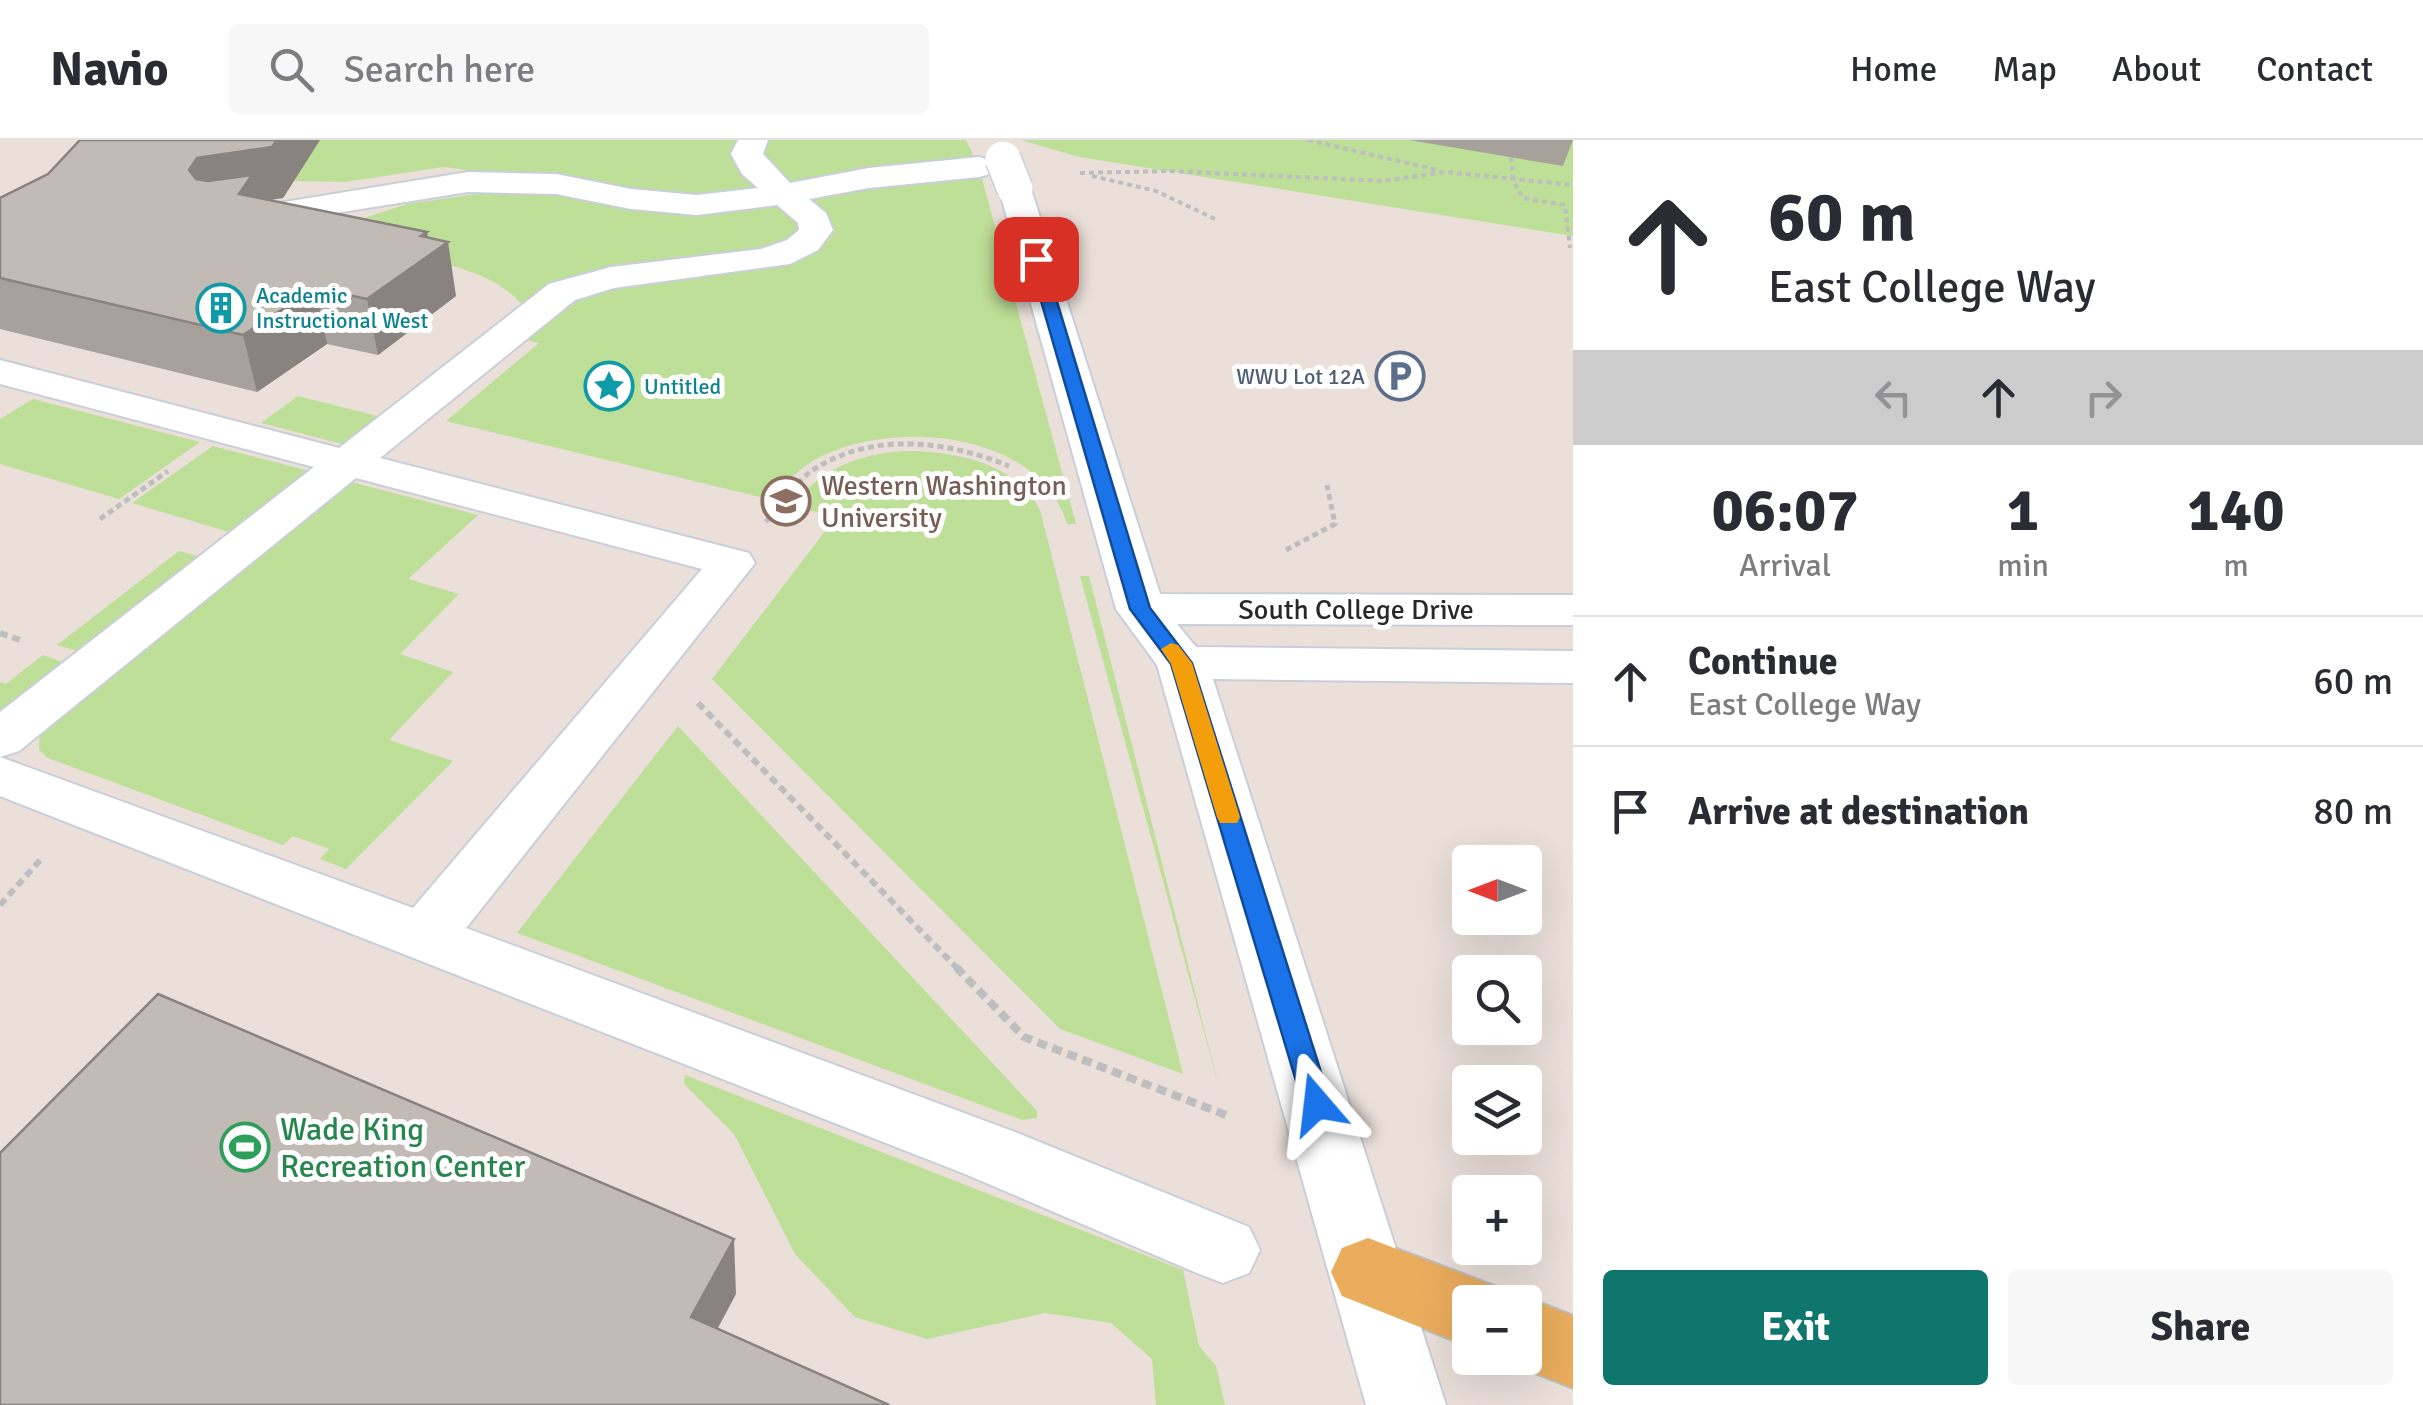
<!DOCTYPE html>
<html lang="en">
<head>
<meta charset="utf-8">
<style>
	body { margin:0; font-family:Signika,sans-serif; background:#f7f7f7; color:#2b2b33; height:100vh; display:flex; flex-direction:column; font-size:38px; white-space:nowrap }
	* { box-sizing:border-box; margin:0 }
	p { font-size:32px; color:#7c7c81 }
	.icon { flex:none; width:55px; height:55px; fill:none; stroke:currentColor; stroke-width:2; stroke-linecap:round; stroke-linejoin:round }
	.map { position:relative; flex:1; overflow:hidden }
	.drawer { display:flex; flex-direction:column; background:#fff; width:850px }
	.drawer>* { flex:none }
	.top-card { background:#fff; color:#2b2b33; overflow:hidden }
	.needle { width:65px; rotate:270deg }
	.controls { position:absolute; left:1452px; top:705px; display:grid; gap:20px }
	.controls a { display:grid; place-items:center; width:90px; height:90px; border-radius:10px; background:#fff; box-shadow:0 10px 40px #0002; font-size:50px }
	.pin { position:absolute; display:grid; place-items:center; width:85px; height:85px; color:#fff; margin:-42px; border-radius:20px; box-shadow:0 5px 15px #0006 }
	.me { position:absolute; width:110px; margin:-55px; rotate:343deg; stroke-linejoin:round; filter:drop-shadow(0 0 8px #0008) }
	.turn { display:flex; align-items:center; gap:35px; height:210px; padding:0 30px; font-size:45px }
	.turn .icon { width:130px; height:130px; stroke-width:2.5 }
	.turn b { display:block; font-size:70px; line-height:85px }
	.lanes { display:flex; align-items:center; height:95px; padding:0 30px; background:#0003; justify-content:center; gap:50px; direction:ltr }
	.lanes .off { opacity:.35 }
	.eta { display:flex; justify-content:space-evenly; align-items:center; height:170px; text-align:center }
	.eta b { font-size:60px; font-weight:700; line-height:70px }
	.cta { display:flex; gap:20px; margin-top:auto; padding:20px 30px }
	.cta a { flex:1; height:115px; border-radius:10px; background:#0f766e; color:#fff; font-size:40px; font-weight:700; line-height:115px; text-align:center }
	.cta a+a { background:#f7f7f7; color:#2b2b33 }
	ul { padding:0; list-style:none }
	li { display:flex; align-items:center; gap:30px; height:130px; padding:0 30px; border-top:2px solid #e1e1e2 }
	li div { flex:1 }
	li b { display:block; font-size:38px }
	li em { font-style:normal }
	header { display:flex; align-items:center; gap:60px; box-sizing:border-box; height:140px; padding:0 50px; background:#fff; border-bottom:2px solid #e1e1e2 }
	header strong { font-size:48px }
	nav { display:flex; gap:55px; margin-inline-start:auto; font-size:35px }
	.search { width:700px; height:90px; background:#f7f7f7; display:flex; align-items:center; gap:25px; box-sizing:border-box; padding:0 35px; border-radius:10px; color:#7c7c81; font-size:38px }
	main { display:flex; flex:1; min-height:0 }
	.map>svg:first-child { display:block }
	.green { fill:#bedf97 }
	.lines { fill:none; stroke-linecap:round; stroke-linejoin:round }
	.minor-casing { stroke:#c8cfd9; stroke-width:4 }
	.major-casing { stroke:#bebebe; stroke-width:4 }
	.path-far3 { stroke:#bebebe; stroke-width:4; stroke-dasharray:5 4; stroke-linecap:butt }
	.path-far2 { stroke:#bebebe; stroke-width:5; stroke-dasharray:6 4; stroke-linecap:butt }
	.path-far1 { stroke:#bebebe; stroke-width:6; stroke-dasharray:8 5; stroke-linecap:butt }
	.path { stroke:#bebebe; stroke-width:8; stroke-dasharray:10 6; stroke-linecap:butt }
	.minor { fill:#fff; fill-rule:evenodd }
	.major { fill:#eaad5e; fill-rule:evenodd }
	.minor-bridge-casing { stroke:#c8cfd9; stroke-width:38; stroke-linecap:butt }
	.minor-bridge { stroke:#fff; stroke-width:35 }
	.wall { fill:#a7a19c }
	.shaded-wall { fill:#88837f }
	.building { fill:#c2bbb5; stroke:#88837f; stroke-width:2.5 }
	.route { fill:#1a73e8; stroke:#114b97; stroke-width:2.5 }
	.slow { fill:#f59e0b }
	.labels { text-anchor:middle; stroke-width:10; stroke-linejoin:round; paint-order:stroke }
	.far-culture-label { font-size:22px; fill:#0d838f; stroke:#fff; text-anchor:start }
	.far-service-label { font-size:22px; fill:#4e5e75; stroke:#fff; text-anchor:end }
	.education-label { font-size:28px; fill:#785e54; stroke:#fff; text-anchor:start }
	.street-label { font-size:28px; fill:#282828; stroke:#fff }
	.near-leisure-label { font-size:32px; fill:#27864d; stroke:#fff; text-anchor:start }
</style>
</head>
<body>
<header>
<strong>Navio</strong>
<div class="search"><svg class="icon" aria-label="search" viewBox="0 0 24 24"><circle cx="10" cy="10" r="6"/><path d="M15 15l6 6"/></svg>Search here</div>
<nav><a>Home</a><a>Map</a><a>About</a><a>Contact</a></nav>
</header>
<main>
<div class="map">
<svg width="1573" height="1265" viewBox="0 0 1573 1265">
	<rect width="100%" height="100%" fill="#eadfd9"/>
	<g class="green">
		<polygon points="320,0 740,0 763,48 710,60 443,27 345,42 293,41"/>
		<polygon points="762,0 966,0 975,19 797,47 771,34 759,5"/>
		<polygon points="1021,0 1573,0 1573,96 1079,17"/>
		<path d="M981 35 1076 384H1067C1040 293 900 279 824 315 802 325 787 341 772 360L446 281 539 203 517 198 581 151 802 115 806 55Z"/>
		<path d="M491 52 781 63 804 89 787 106 525 168C487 121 415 120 359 110L361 79 407 64Z"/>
		<polygon points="298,256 381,277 346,305 261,283"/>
		<polygon points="33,259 200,302 119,359 0,324 0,279"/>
		<polygon points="213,306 317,333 239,395 132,363"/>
		<path d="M916 311C965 314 1014 324 1040 370L1183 934 1060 889 712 539 836 377 793 366C821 326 869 310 916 311Z"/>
		<polygon points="340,339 478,375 408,439 459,454 400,514 453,532 389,600 453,621 346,729 320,719 329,709 293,696 283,705 48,618 39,610 40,588"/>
		<polygon points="179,411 207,419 87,514 57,505"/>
		<polygon points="1080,436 1089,436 1219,947"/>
		<polygon points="43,515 73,526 0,578 0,542 6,544"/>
		<polygon points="678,586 1037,971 1037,978 1022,980 517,793"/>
		<polygon points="685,935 1183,1130 1199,1206 1216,1226 1225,1265 1156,1265 1152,1219 1111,1183 1045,1173 927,1199 855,1177 795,1114 734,994 684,944"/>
	</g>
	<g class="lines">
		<g class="minor-casing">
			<g id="minor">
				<path d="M738 0H768L763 14 790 43 869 28 979 17 990 20 995 27 990 34 979 37 869 48 809 59 826 73 833 90 818 110 790 124 614 148 575 160 380 318 749 413 755 423 466 788 1015 992 1249 1087 1260 1110 1249 1133 1223 1143 1197 1133 965 1034 0 656V572L314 327 0 244V220L339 308 549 144 611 127 761 109 787 100 799 90 798 83 777 65 697 75 631 69 556 54 468 52 235 89 223 86 218 79 223 72 468 32 556 34 631 49 697 55 758 48 742 34 731 14ZM356 338 702 429 413 768 0 617 19 611Z"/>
				<polygon points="1015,39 1027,42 1031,49 1160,454 1573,455 1573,485 1177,484 1196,507 1573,511 1573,543 1213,539 1446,1265 1366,1265 1157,525 1116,469 999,49 1003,42"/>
			</g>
		</g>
		<g class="major-casing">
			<g id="major">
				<polygon points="1368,1098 1497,1147 1504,1162 1470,1162 1470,1207 1342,1156 1331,1132 1342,1108"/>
				<polygon points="1525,1157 1573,1176 1573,1248 1498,1218 1525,1218 1525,1162 1512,1162"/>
			</g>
		</g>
		<g class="path-far3">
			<polyline points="1308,0 1438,30"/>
			<polyline points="1511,17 1513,40 1523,58 1565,65 1570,108"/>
			<polyline points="1080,33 1170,31 1383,41 1445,32 1573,45"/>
			<polyline points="1092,36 1156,51 1217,80"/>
		</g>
		<g class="path-far2">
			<polyline points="100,379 168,331"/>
			<path d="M766 382C780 364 794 343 813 330 872 291 948 301 1009 326"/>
			<polyline points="1286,410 1335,384 1327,345"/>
		</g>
		<g class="path-far1">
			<polyline points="0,493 23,501"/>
			<polyline points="698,563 959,830"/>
			<polyline points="0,765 42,718"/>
		</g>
		<polyline class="path" points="956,827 1024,897 1226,975"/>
		<use href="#minor" class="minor"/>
		<use href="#major" class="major"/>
		<g class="minor-bridge-casing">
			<polyline id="minor-bridge" points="1003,19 1015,49"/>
		</g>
		<use href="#minor-bridge" class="minor-bridge"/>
	</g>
	<g class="wall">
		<polygon points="80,0 320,0 283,58 269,60 427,92 428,97 456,156 378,215 327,204 257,252 0,189 0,58 48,34"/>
		<polygon points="1409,0 1573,0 1563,26"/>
	</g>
	<g class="shaded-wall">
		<polygon points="277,0 320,0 283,58 209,69 189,30 197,18"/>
		<polygon points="427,92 430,114 448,102 456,156 378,215 367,159 421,96"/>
		<polygon points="315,148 327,204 257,252 243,195"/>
		<polygon points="734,1099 736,1154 695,1231 691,1177"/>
	</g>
	<g class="building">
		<polygon points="80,0 277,0 272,7 197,18 189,30 196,39 208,41 252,35 239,54 427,92 421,96 448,102 367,159 315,148 243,195 0,138 0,58 48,34"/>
		<polygon points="158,854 734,1099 691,1177 889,1265 0,1265 0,1013"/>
	</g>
	<polygon class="route" points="1036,115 1044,119 1150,468 1192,523 1331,964 1327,972 1317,975 1307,972 1303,964 1171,524 1130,469 1029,119"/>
	<polygon class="slow" points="1171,503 1178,505 1192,523 1240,677 1237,683 1220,683 1217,677 1171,524 1161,509"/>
	<defs>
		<g id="building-ring" transform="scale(2.5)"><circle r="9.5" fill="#fff" stroke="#0f9aa8" stroke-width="1.5"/><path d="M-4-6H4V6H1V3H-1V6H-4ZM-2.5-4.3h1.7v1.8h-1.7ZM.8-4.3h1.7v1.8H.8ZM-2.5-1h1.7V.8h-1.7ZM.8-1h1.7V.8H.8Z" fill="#0f9aa8"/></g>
		<g id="parking-ring" transform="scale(2.5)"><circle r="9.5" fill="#fff" stroke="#5c6f8a" stroke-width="1.5"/><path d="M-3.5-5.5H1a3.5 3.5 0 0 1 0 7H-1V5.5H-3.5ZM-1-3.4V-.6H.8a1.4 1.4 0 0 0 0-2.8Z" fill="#5c6f8a"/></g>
		<g id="sight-ring" transform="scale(2.5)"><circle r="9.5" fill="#fff" stroke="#0f9aa8" stroke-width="1.5"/><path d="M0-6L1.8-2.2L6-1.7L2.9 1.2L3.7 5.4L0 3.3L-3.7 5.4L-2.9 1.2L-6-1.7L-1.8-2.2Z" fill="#0f9aa8"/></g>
		<g id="university-ring" transform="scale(2.5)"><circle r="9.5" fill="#fff" stroke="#8d6e63" stroke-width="1.5"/><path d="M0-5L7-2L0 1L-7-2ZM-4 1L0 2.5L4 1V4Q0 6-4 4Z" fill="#8d6e63"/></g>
		<g id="stadium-ring" transform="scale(2.5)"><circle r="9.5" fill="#fff" stroke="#2e9e5b" stroke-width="1.5"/><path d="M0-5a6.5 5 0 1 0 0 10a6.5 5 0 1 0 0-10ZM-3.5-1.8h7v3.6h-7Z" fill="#2e9e5b"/></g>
	</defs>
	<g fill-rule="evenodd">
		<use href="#building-ring" x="221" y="168"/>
		<use href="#parking-ring" x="1400" y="236"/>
		<use href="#sight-ring" x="609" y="246"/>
		<use href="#university-ring" x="786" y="361"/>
		<use href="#stadium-ring" x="245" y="1007"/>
	</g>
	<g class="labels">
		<g class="far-culture-label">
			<text x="256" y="163">Academic<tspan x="256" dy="25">Instructional West</tspan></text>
			<text x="644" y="254">Untitled</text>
		</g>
		<g class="far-service-label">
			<text x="1365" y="244">WWU Lot 12A</text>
		</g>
		<g class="education-label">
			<text x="821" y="355">Western Washington<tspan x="821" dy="32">University</tspan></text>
		</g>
		<g class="street-label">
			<text x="1356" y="479">South College Drive</text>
		</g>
		<g class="near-leisure-label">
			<text x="280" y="1000">Wade King<tspan x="280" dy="37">Recreation Center</tspan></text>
		</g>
	</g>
</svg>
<div class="controls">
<a><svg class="needle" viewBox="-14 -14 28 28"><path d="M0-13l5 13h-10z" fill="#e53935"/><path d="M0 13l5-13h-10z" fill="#7c7c81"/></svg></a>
<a><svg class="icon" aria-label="search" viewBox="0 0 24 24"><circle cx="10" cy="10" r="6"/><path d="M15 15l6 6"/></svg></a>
<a><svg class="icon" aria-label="layers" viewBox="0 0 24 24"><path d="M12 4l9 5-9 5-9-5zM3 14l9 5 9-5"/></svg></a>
<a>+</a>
<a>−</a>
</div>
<div class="pin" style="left:1036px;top:119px;background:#d93025"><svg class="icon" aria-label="arrive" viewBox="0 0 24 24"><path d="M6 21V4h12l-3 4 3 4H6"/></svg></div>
<svg class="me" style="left:1317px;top:964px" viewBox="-20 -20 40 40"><path d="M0-17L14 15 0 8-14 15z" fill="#1a73e8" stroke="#fff" stroke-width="4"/></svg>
</div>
<section class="drawer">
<div class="top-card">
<div class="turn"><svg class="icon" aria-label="ahead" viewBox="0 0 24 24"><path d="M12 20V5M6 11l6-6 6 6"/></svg><div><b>60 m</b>East College Way</div></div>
<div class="lanes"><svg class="icon off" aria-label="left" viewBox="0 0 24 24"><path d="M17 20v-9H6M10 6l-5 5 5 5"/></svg><svg class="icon" aria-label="ahead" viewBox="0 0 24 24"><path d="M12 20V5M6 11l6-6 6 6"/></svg><svg class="icon off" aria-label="right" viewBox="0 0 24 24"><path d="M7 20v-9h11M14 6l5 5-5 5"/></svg></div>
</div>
<div class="eta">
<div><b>06:07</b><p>Arrival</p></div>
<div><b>1</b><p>min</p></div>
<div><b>140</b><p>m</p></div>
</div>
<ul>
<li><svg class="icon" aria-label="ahead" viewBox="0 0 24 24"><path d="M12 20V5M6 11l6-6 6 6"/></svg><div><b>Continue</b><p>East College Way</p></div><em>60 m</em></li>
<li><svg class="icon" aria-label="arrive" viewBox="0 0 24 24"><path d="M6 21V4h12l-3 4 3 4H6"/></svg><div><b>Arrive at destination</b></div><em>80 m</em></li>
</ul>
<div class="cta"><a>Exit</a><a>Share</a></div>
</section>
</main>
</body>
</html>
